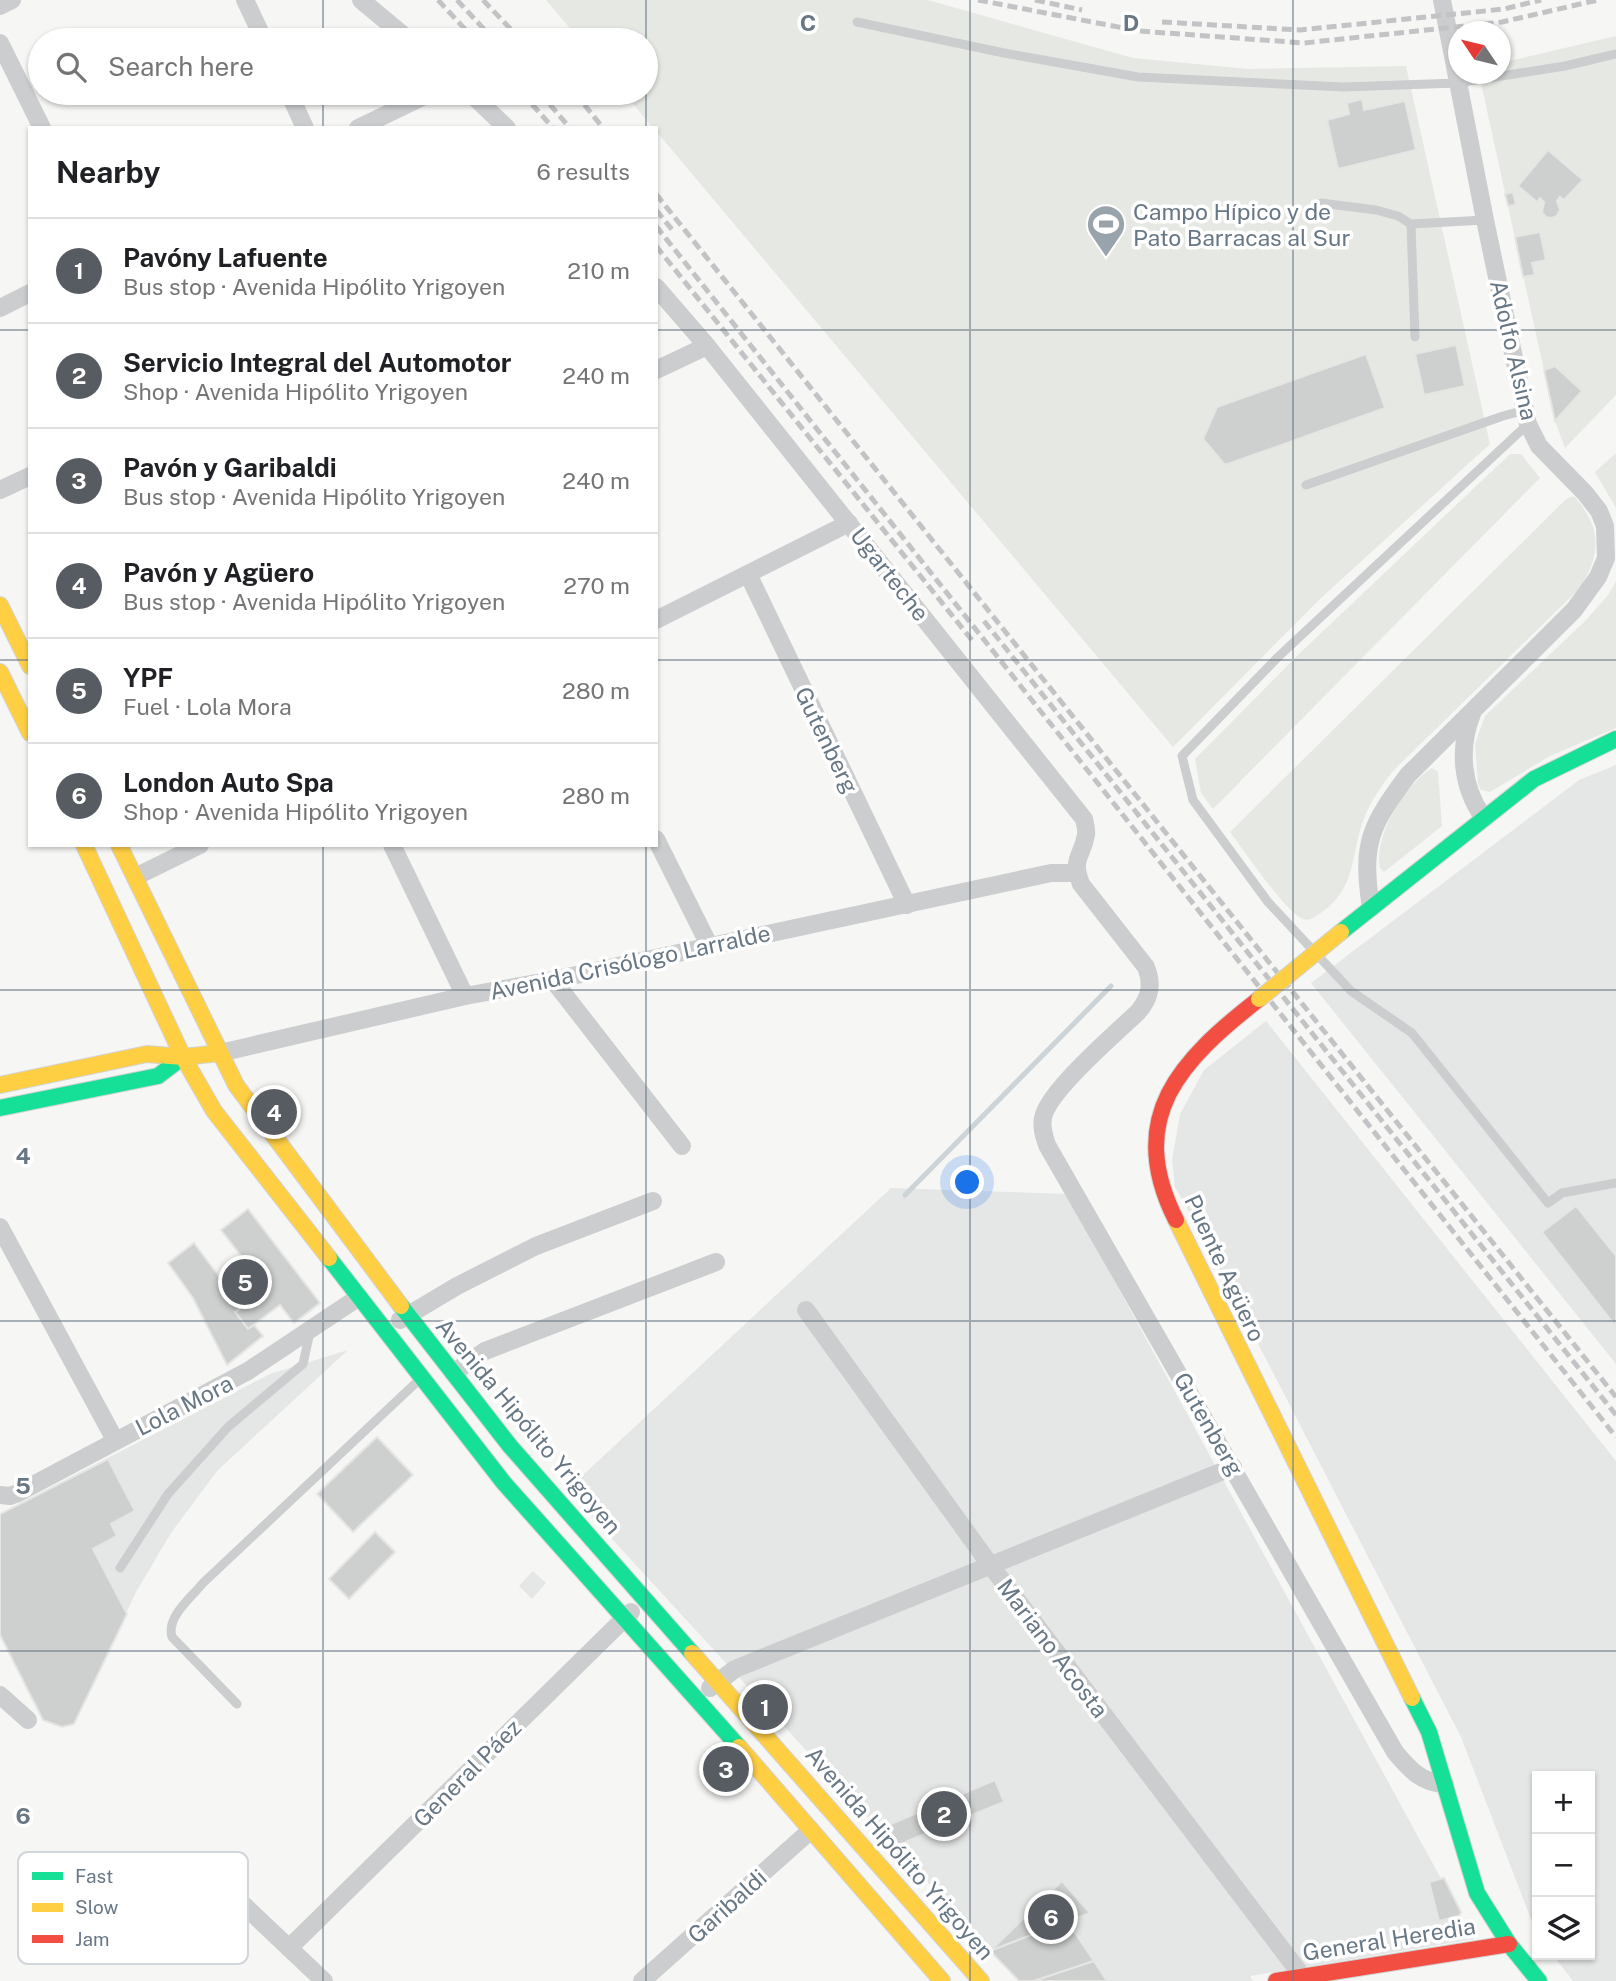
<!DOCTYPE html>
<meta charset="utf-8">
<style>
body{margin:0;font-family:"Public Sans",sans-serif;background:#f6f6f6;color:#202124}
.controls{position:absolute;right:21px;bottom:21px;display:grid;overflow:hidden;border-radius:0px;box-shadow:0 2px 5px #0004}
.controls button{width:63px;height:63px;display:grid;place-items:center;padding:0;border:0;border-bottom:2px solid #e0e0e0;background:#fff;color:#202124;font:35px sans-serif}
.compass{position:absolute;left:1448px;top:21px;width:63px;height:63px;border-radius:50%;background:#fff;box-shadow:0 2px 5px #0004;rotate:305deg}
.you{position:absolute;left:968px;top:1183px;width:24px;height:24px;margin:-18px;border:5px solid #fff;border-radius:50%;background:#1a73e8;box-shadow:0 0 0 10px #1a73e833}
.badge{display:grid;place-items:center;width:46px;height:46px;border-radius:50%;background:#565c61;color:#fff;font-size:23px;font-weight:700}
.pin{position:absolute;translate:-50% -50%;border:4px solid #fff;box-shadow:0 2px 7px #0006}
.list{margin:0;padding:0;list-style:none}
h2{display:flex;justify-content:space-between;align-items:center;height:91px;margin:0;padding:0 28px;font-size:30px}
h2 small{font-size:23px;font-weight:400;color:#757577}
.list li{display:grid;grid-template-columns:46px 1fr auto;gap:21px;align-items:center;box-sizing:border-box;height:105px;padding:0 28px;border-top:2px solid #e0e0e0}
.list b{display:block;font-size:26px;white-space:nowrap}
.list p{margin:0;font-size:23px;white-space:nowrap;color:#757577}
.list em{font-size:23px;font-style:normal;color:#757577}
.icon{flex:none;width:38px;height:38px;fill:none;stroke:currentColor;stroke-width:2;stroke-linecap:round;stroke-linejoin:round}
.map{position:relative;flex:none;width:1616px;height:1981px;overflow:hidden}
.search{position:absolute;background:#fff;box-shadow:0 2px 5px #0004;left:28px;top:28px;width:630px;height:77px;display:flex;align-items:center;gap:18px;box-sizing:border-box;padding:0 24px;border-radius:38px;color:#757577;font-size:26px}
.panel{position:absolute;background:#fff;box-shadow:0 2px 5px #0004;left:28px;top:126px;width:630px;height:721px;border-radius:0px}
.map>svg:first-child{display:block}
</style>
<div class="map">
<svg width="1616" height="1981" viewBox="0 0 1616 1981">
<rect width="100%" height="100%" fill="#f6f6f5"/>
<g fill="#e5e6e6">
<path d="M1616 765V1364L1311 983 1579 780Z"/>
<path d="M1266 1021 1616 1461V1981H1573L1553 1955H1590V1776H1537V1935L1461 1737 1202 1235 1175 1187 1172 1160 1180 1114 1204 1070Z"/>
<path d="M891 1188 1067 1194 1474 1939 1250 1976 1253 1981H1018L567 1490Z"/>
<path d="M348 1350 217 1471 171 1533 136 1592 74 1724 62 1727 43 1720 0 1514 270 1374Z"/>
<path d="M533 1571 546 1583 532 1599 519 1586Z"/>
</g>
<g fill="#e6e9e3">
<path d="M546 0H928L1133 58 1249 69 1406 66 1490 444 1321 598 1173 747 656 131V128H653L624 93H646V40H580Z"/>
<path d="M1616 36V395L1565 448 1555 421 1479 74H1500L1501 63Z"/>
<path d="M1616 453V508L1595 472Z"/>
<path d="M1510 454H1521L1540 478 1213 809 1201 793 1195 759 1301 652Z"/>
<path d="M1574 496C1602 528 1602 554 1579 589L1393 771C1382 785 1372 799 1365 816 1350 852 1358 887 1322 912 1316 916 1310 922 1303 919 1286 913 1243 849 1230 832L1566 499Z"/>
<path d="M1616 581V728L1550 756 1490 792 1481 790 1478 784 1475 744 1485 716 1586 620 1609 594Z"/>
<path d="M1432 768 1438 772 1442 826 1384 872 1380 868C1373 836 1405 785 1432 768Z"/>
</g>
<g fill="none" stroke-linecap="round" stroke-linejoin="round">
<path stroke="#ccd4d7" stroke-width="5" d="M905 1195 1111 986"/>
</g>
<g fill="#ced0d0" stroke="#e5e5e4" stroke-width="2">
<path d="M1362 99 1364 110 1405 101 1416 150 1338 169 1327 120 1349 114 1347 103Z"/>
<path d="M1548 150 1583 180 1564 200 1560 197 1557 201 1560 210 1557 216 1552 218 1546 217 1542 212 1544 202 1540 198 1537 202 1518 186Z"/>
<path d="M1513 192 1516 205 1508 206 1505 194Z"/>
<path d="M1540 232 1546 260 1532 263 1535 275 1523 277 1515 237Z"/>
<path d="M1456 345 1465 386 1424 395 1415 354Z"/>
<path d="M1366 354 1385 408 1225 465 1203 439 1217 407Z"/>
<path d="M1555 366 1582 391 1555 421 1544 370Z"/>
<path d="M1576 1206 1616 1256V1327L1542 1232Z"/>
<path d="M248 1209 320 1303 294 1323 280 1305 248 1329 235 1312 266 1288 221 1230Z"/>
<path d="M194 1243 242 1307 235 1312 248 1329 254 1325 263 1336 227 1365 193 1298 168 1263Z"/>
<path d="M377 1437 413 1475 353 1532 317 1494Z"/>
<path d="M108 1459 135 1511 111 1524 117 1536 93 1549 127 1614 74 1724 62 1727 43 1720 0 1635V1514Z"/>
<path d="M375 1532 395 1552 349 1599 329 1579Z"/>
<path d="M995 1780 1004 1802 898 1845 886 1826Z"/>
<path d="M1444 1878 1461 1912 1459 1916 1439 1921 1429 1882Z"/>
<path d="M1062 1881 1090 1913 990 1951Z"/>
<path d="M1067 1921 1094 1961 1034 1981H1019L990 1951Z"/>
<path d="M1094 1961 1107 1981H1034Z"/>
</g>
<g fill="none" stroke-linecap="round" stroke-linejoin="round">
<g stroke="#d2d3d3" stroke-width="18">
<g id="fast">
<path d="M1341 932 1534 779 1616 739"/>
<path d="M0 1108 158 1076 183 1057"/>
<path d="M329 1258 504 1483 739 1747"/>
<path d="M401 1306 510 1446 692 1653"/>
<path d="M1412 1698 1429 1732 1477 1893 1509 1944 1539 1981"/>
</g>
</g>
<g stroke="#d2d3d3" stroke-width="18">
<g id="slow">
<path d="M0 605 30 666"/>
<path d="M0 672 30 733"/>
<path d="M84 845 183 1057 214 1111 329 1258"/>
<path d="M119 845 236 1085 401 1306"/>
<path d="M0 1085 147 1054 183 1057 220 1053"/>
<path d="M1176 1220 1412 1698"/>
<path d="M692 1653 981 1981"/>
<path d="M739 1747 942 1981"/>
</g>
</g>
<g stroke="#d2d3d3" stroke-width="18">
<g id="jam">
<path d="M1176 1220C1124 1117 1181 1060 1259 999"/>
<path d="M1276 1981 1509 1944"/>
</g>
</g>
<g stroke="#cccdce" stroke-width="9">
<path d="M857 22 1004 53 1138 77 1344 87 1457 83 1565 66 1616 54"/>
<path d="M1321 203 1376 210 1398 216 1411 224 1485 220"/>
<path d="M1411 224 1415 337"/>
<path d="M1528 424 1278 657 1182 756 1193 800 1268 902 1351 991 1412 1033 1548 1203 1562 1193 1616 1183"/>
<path d="M1306 485 1503 416 1525 410"/>
<path d="M120 1568 168 1494 228 1427 303 1364 310 1332"/>
<path d="M237 1704 172 1637C166 1617 191 1598 203 1583L420 1379"/>
</g>
<g stroke="#cccdce" stroke-width="18">
<path d="M245 0 264 40"/>
<path d="M361 0 409 40"/>
<path d="M0 6 12 0"/>
<path d="M0 43 42 128"/>
<path d="M289 93 305 128"/>
<path d="M470 93 507 128"/>
<path d="M358 128 431 93"/>
<path d="M656 287 707 346 1084 819C1085 824 1087 830 1086 835 1082 858 1071 857 1081 884L1146 967C1153 985 1150 998 1138 1012 1116 1033 1047 1092 1043 1118 1041 1127 1044 1136 1047 1145L1395 1752C1410 1770 1422 1783 1445 1784"/>
<path d="M0 308 30 293"/>
<path d="M656 370 707 346"/>
<path d="M0 490 30 476"/>
<path d="M748 574 907 905"/>
<path d="M656 620 849 523"/>
<path d="M1472 714C1458 749 1462 787 1483 817"/>
<path d="M656 839 710 947"/>
<path d="M392 845 465 996"/>
<path d="M135 877 200 845"/>
<path d="M1371 908C1361 843 1370 826 1408 775L1574 610 1598 577 1606 558 1605 526 1599 511 1585 493 1539 446 1528 424 1485 220 1442 0"/>
<path d="M553 980 682 1146"/>
<path d="M220 1053 465 996 553 980 1051 873H1077"/>
<path d="M0 1227 115 1440"/>
<path d="M806 1310 991 1566 1306 1981"/>
<path d="M400 1320 457 1286 536 1246 653 1201"/>
<path d="M453 1373 485 1351 716 1262"/>
<path d="M0 1495 10 1496 18 1493 248 1371 359 1297"/>
<path d="M710 1688 735 1669 1233 1467"/>
<path d="M0 1695 28 1720"/>
<path d="M213 1876 324 1981"/>
<path d="M289 1948 631 1612"/>
<path d="M642 1981 811 1830"/>
</g>
<use href="#fast" stroke="#16e098" stroke-width="16"/>
<use href="#slow" stroke="#ffcf43" stroke-width="16"/>
<use href="#jam" stroke="#f24e42" stroke-width="16"/>
<g stroke="#c2c3c4" stroke-width="5" stroke-dasharray="10 5" stroke-linecap="butt">
<path d="M438 0 475 40"/>
<path d="M457 0 494 40"/>
<path d="M483 0 521 40"/>
<path d="M978 0 1139 31 1304 43 1502 22 1598 0"/>
<path d="M1035 0 1082 10"/>
<path d="M1162 22 1300 30 1504 9 1541 0"/>
<path d="M522 93 553 128"/>
<path d="M540 93 570 128"/>
<path d="M575 93 603 128"/>
<path d="M656 194 1616 1397"/>
<path d="M656 210 674 232"/>
<path d="M656 226 1616 1437"/>
<path d="M656 246 975 644"/>
<path d="M984 621 1616 1415"/>
</g>
<g stroke="#d2d3d3" stroke-width="18" stroke-linecap="butt">
<path id="slow-bridge" d="M1259 999 1341 932"/>
</g>
<use href="#slow-bridge" stroke="#ffcf43" stroke-width="16"/>
</g>
<path fill="none" stroke="#677784" stroke-width="2" stroke-opacity="0.55" d="M323 0V40M646 0V128M970 0V1981M1293 0V1981M323 93V128M0 330H30M656 330H1616M0 660H30M656 660H1616M323 845V1981M646 845V1981M0 990H1616M0 1321H1616M0 1651H1616"/>
<defs>
<g id="stadium-pin" transform="scale(2.0125)"><path d="M0 17L-7.5 6A9.5 9.5 0 1 1 7.5 6Z" fill="#99a3ac" stroke="#fff"/><path d="M0-5a6.5 5 0 1 0 0 10a6.5 5 0 1 0 0-10ZM-3.5-1.8h7v3.6h-7Z" fill="#fff"/></g>
</defs>
<g fill-rule="evenodd">
<use href="#stadium-pin" x="1106" y="224"/>
</g>
<g text-anchor="middle" dominant-baseline="central" stroke-width="7" stroke-linejoin="round" paint-order="stroke">
<g font-size="23" fill="#677784" stroke="#fff" text-anchor="start">
<text x="1133" y="211">Campo Hípico y de<tspan x="1133" dy="26">Pato Barracas al Sur</tspan></text>
</g>
<g font-size="23" fill="#677784" stroke="#fff">
<text transform="translate(1514 350) rotate(77)">Adolfo Alsina</text>
<text transform="translate(890 574) rotate(52)">Ugarteche</text>
<text transform="translate(827 740) rotate(64)">Gutenberg</text>
<text transform="translate(630 962) rotate(-12)">Avenida Crisólogo Larralde</text>
<text transform="translate(1225 1268) rotate(65)">Puente Agüero</text>
<text transform="translate(184 1405) rotate(-27)">Lola Mora</text>
<text transform="translate(1209 1424) rotate(60)">Gutenberg</text>
<text transform="translate(529 1426) rotate(50)">Avenida Hipólito Yrigoyen</text>
<text transform="translate(1053 1648) rotate(53)">Mariano Acosta</text>
<text transform="translate(467 1773) rotate(-45)">General Páez</text>
<text transform="translate(900 1853) rotate(49)">Avenida Hipólito Yrigoyen</text>
<text transform="translate(727 1906) rotate(-42)">Garibaldi</text>
<text transform="translate(1389 1939) rotate(-9)">General Heredia</text>
</g>
</g>
<rect x="18" y="1852" width="230" height="112" rx="10" fill="#fff" stroke="#d1d6da" stroke-width="2"/>
<rect x="32" y="1872" width="31" height="8" fill="#16e098"/>
<rect x="32" y="1903" width="31" height="9" fill="#ffcf43"/>
<rect x="32" y="1935" width="31" height="8" fill="#f24e42"/>
<g font-size="19" fill="#677784">
<text x="75" y="1883">Fast</text>
<text x="75" y="1914">Slow</text>
<text x="75" y="1946">Jam</text>
</g>
<g font-size="23" text-anchor="middle" font-weight="bold" fill="#677784" stroke="#fff" stroke-width="7" stroke-linejoin="round" paint-order="stroke">
<text x="808" y="31">C</text>
<text x="1131" y="31">D</text>
<text x="23" y="1164">4</text>
<text x="23" y="1494">5</text>
<text x="23" y="1824">6</text>
</g>
</svg>
<div class="controls">
<button>+</button>
<button>−</button>
<button><svg class="icon" aria-label="layers" viewBox="0 0 24 24"><path d="M12 4l9 5-9 5-9-5zM3 14l9 5 9-5"/></svg></button>
</div>
<svg class="compass" viewBox="-18 -18 36 36"><path d="M0-13l5 13h-10z" fill="#e53935"/><path d="M0 13l5-13h-10z" fill="#757577"/></svg>
<div class="you"></div>
<div class="pin badge" style="left:765px;top:1707px">1</div>
<div class="pin badge" style="left:944px;top:1814px">2</div>
<div class="pin badge" style="left:726px;top:1769px">3</div>
<div class="pin badge" style="left:274px;top:1112px">4</div>
<div class="pin badge" style="left:245px;top:1282px">5</div>
<div class="pin badge" style="left:1051px;top:1917px">6</div>
<div class="search"><svg class="icon" aria-label="search" viewBox="0 0 24 24"><circle cx="10" cy="10" r="6"/><path d="M15 15l6 6"/></svg>Search here</div>
<section class="panel">
<h2>Nearby<small>6 results</small></h2>
<ul class="list">
<li><span class="badge">1</span><div><b>Pavóny Lafuente</b><p>Bus stop · Avenida Hipólito Yrigoyen</p></div><em>210 m</em></li>
<li><span class="badge">2</span><div><b>Servicio Integral del Automotor</b><p>Shop · Avenida Hipólito Yrigoyen</p></div><em>240 m</em></li>
<li><span class="badge">3</span><div><b>Pavón y Garibaldi</b><p>Bus stop · Avenida Hipólito Yrigoyen</p></div><em>240 m</em></li>
<li><span class="badge">4</span><div><b>Pavón y Agüero</b><p>Bus stop · Avenida Hipólito Yrigoyen</p></div><em>270 m</em></li>
<li><span class="badge">5</span><div><b>YPF</b><p>Fuel · Lola Mora</p></div><em>280 m</em></li>
<li><span class="badge">6</span><div><b>London Auto Spa</b><p>Shop · Avenida Hipólito Yrigoyen</p></div><em>280 m</em></li>
</ul>
</section>
</div>
